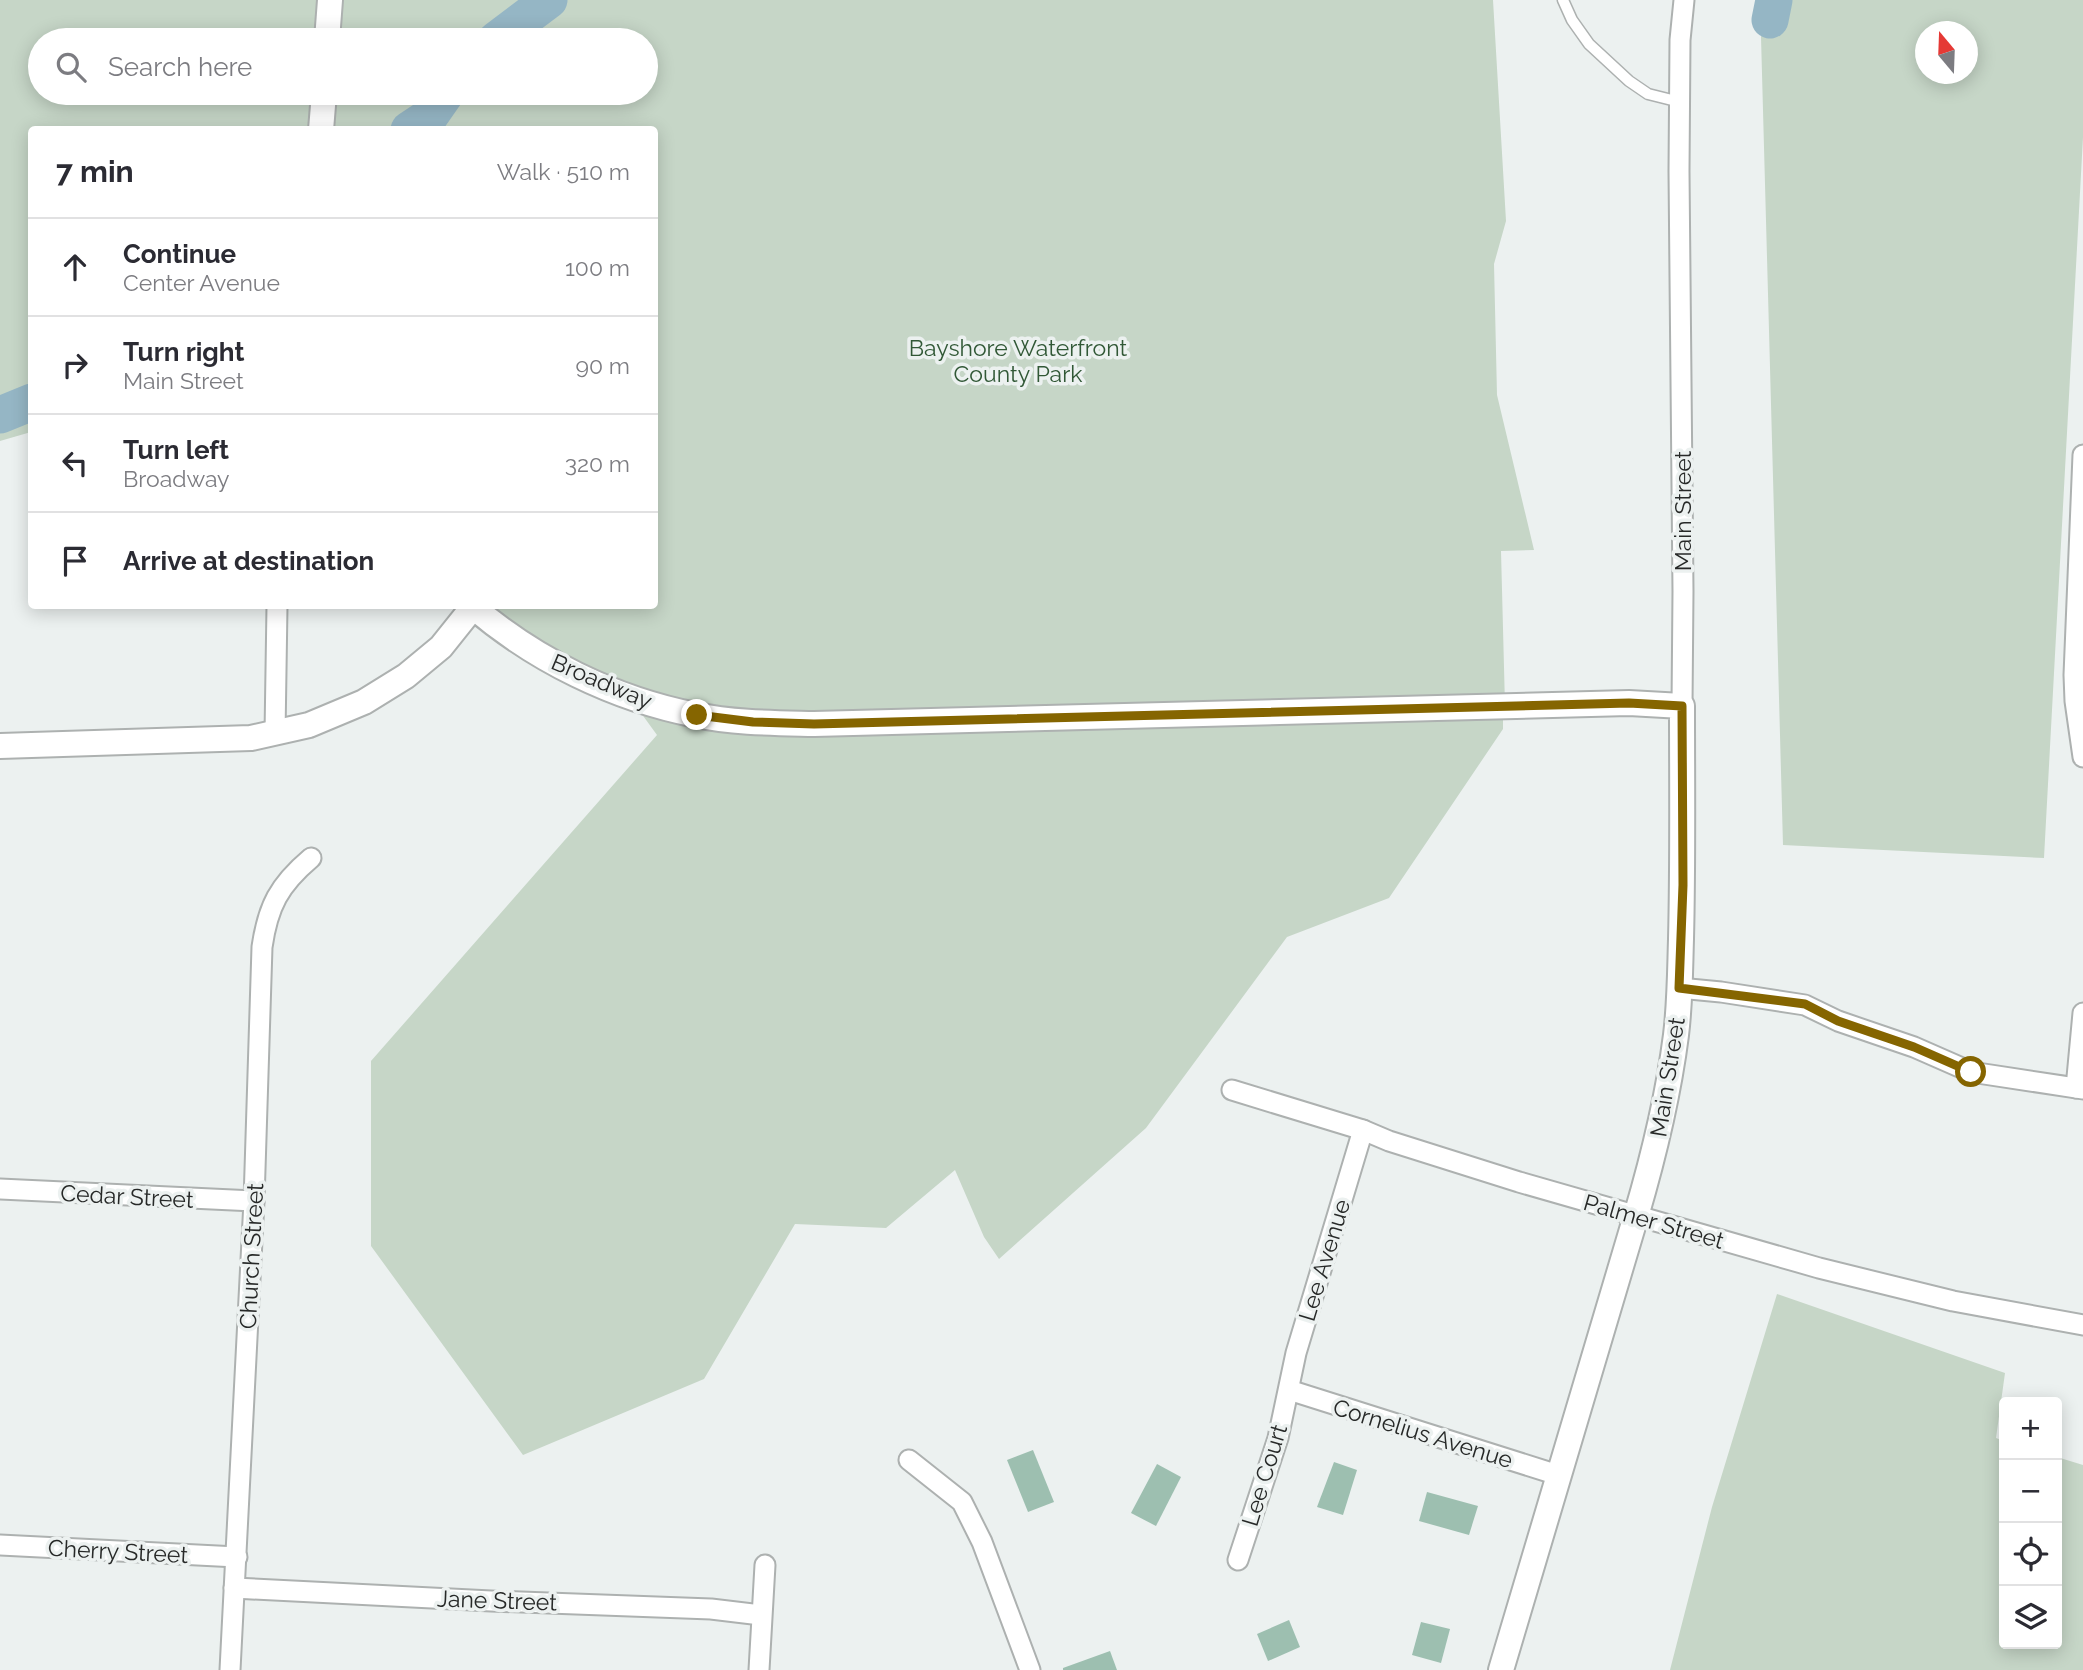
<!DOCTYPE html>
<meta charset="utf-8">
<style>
body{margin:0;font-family:Raleway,sans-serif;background:#f2f2f3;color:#2b2b33}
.controls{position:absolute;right:21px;bottom:21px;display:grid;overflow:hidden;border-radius:7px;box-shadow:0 4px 18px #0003}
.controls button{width:63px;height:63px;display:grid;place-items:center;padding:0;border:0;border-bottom:2px solid #e1e1e2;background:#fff;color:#2b2b33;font:35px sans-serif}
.compass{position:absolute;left:1915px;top:21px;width:63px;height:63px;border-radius:50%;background:#fff;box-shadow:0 4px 18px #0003;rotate:341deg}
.stop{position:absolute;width:21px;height:21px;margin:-16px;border:5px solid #856500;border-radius:50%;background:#fff}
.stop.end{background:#856500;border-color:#fff;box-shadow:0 2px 7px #0008}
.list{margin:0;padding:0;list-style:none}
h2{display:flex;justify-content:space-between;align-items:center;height:91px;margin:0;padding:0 28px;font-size:30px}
h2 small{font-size:23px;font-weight:400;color:#7c7c81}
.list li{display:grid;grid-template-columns:46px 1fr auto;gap:21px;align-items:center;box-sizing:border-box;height:98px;padding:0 28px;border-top:2px solid #e1e1e2}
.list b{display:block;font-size:26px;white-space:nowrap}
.list p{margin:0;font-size:23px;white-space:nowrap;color:#7c7c81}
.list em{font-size:23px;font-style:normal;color:#7c7c81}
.icon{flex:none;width:38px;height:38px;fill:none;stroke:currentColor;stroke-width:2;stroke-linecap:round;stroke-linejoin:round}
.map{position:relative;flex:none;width:2083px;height:1670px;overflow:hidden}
.search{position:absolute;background:#fff;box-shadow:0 4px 18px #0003;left:28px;top:28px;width:630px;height:77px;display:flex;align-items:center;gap:18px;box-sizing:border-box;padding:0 24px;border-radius:38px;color:#7c7c81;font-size:26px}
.panel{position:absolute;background:#fff;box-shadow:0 4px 18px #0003;left:28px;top:126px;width:630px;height:483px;border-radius:7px}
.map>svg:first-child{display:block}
</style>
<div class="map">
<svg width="2083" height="1670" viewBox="0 0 2083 1670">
<rect width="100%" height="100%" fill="#ecf1f0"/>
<g fill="#c6d6c7" fill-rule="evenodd">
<path d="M0 0H1493L1506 221 1494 264 1497 395 1534 550 1501 551 1505 706 1503 707V729L1389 898 1287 937 1146 1128 999 1259 984 1237 955 1170 886 1228 795 1224 704 1379 523 1455 371 1246V1061L657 735 625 691 472 606H654V130H32L31 432 0 441ZM40 40H646V93H40Z"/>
<path d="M1760 0H2083V137L2044 858 1783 845ZM1926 32H1968V74H1926Z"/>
<path d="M1777 1294 2005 1373 1996 1438 2004 1441V1644H2057V1457L2083 1465V1670H1670L1712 1507Z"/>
</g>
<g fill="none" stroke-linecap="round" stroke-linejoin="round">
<g stroke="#95b6c5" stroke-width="37">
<path d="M1770 20 1774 0"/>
<path d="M496 40 549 0"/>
<path d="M409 130 430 116 446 93"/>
<path d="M0 415 32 402"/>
</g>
</g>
<g fill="#9dbfb0">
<path d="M1033 1450 1054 1502 1028 1512 1007 1460Z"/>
<path d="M1334 1462 1357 1470 1343 1515 1317 1507Z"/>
<path d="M1157 1464 1181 1477 1156 1526 1131 1513Z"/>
<path d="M1427 1492 1478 1506 1469 1535 1419 1521Z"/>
<path d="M1289 1620 1300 1647 1268 1661 1257 1634Z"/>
<path d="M1421 1622 1450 1629 1441 1663 1412 1655Z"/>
<path d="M1110 1651 1117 1670H1063V1668Z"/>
</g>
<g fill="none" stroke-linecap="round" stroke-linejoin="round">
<g stroke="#adb1b0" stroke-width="13">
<path id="service" d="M1563 0 1572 20 1589 44 1629 81 1648 94 1680 102"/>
</g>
<g stroke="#adb1b0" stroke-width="23">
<g id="minor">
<path d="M2083 455 2074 675 2075 701 2083 757"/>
<path d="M1682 706 1683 591 1679 171 1680 40 1684 0"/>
<path d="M275 734 277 606"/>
<path d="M1679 988 1721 992 1805 1005 1838 1021 1914 1047 1971 1072 2083 1089"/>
<path d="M2076 1088 2083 1013"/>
<path d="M1232 1090 1363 1130 1389 1141 1519 1182 1819 1268 1953 1301 2083 1325"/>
<path d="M0 1189 254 1201"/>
<path d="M1289 1390 1558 1475"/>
<path d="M909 1460 962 1502 982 1542 1030 1670"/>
<path d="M0 1545 237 1557"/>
<path d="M1238 1560 1278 1438 1296 1353 1363 1130"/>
<path d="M234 1588 491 1601 711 1609 761 1615"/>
<path d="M230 1670 254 1201 262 947C268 906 279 885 311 858"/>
<path d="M759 1670 765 1565"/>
</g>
</g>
<g stroke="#adb1b0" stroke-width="28">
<g id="tertiary">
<path d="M327 40 330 0"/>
<path d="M321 130 324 93"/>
<path d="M472 606C535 660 614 699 696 715 734 723 775 723 814 724L1629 703 1682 706C1682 784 1683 862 1681 939 1680 971 1680 1003 1676 1035 1668 1098 1654 1155 1636 1216L1501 1670"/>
<path d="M0 746 251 738 309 725 364 702 406 676 441 647 473 607"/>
</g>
</g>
<use href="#service" stroke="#fff" stroke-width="10"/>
<use href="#minor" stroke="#fff" stroke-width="19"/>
<use href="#tertiary" stroke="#fff" stroke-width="24"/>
</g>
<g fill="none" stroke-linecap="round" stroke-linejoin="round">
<path stroke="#856500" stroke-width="9" d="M697 715 753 722 814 724 1629 703 1682 706 1683 885 1679 988 1805 1004 1838 1021 1914 1047 1971 1072"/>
</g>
<g text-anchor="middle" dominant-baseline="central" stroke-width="7" stroke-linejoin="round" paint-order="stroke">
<g font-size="23" fill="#315836" stroke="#ecf1f0">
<text x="1018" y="347">Bayshore Waterfront<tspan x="1018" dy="26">County Park</tspan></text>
</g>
<g font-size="23" fill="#272928" stroke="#ecf1f0">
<text transform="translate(1682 511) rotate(-90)">Main Street</text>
<text transform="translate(602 681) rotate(23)">Broadway</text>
<text transform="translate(1667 1077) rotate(-81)">Main Street</text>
<text transform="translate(127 1196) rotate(3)">Cedar Street</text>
<text transform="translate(1654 1221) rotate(16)">Palmer Street</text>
<text transform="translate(251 1256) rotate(-87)">Church Street</text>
<text transform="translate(1324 1260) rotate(-73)">Lee Avenue</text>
<text transform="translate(1423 1433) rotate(17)">Cornelius Avenue</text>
<text transform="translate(1264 1475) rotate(-73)">Lee Court</text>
<text transform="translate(118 1551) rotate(3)">Cherry Street</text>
<text transform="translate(497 1600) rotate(2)">Jane Street</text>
</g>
</g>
</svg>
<div class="controls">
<button>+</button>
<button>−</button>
<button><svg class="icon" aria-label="locate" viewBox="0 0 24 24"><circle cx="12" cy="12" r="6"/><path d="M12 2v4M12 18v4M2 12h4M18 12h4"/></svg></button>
<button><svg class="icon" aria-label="layers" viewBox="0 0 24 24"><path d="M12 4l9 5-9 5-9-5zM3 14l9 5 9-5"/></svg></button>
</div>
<svg class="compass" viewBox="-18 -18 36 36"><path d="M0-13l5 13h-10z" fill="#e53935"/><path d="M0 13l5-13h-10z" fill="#7c7c81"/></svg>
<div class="stop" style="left:1971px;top:1072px"></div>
<div class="stop end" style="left:697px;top:715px"></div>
<div class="search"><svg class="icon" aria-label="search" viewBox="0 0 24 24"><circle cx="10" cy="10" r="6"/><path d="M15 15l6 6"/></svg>Search here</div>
<section class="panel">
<h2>7 min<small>Walk · 510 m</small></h2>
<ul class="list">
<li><svg class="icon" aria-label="ahead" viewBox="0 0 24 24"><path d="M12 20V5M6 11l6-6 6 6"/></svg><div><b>Continue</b><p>Center Avenue</p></div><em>100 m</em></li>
<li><svg class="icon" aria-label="right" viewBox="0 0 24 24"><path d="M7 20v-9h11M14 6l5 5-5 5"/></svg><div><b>Turn right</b><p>Main Street</p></div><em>90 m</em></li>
<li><svg class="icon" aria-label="left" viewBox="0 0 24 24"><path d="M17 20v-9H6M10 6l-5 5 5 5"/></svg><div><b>Turn left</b><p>Broadway</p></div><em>320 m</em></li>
<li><svg class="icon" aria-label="arrive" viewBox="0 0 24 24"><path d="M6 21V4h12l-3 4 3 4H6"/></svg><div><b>Arrive at destination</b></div></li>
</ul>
</section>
</div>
